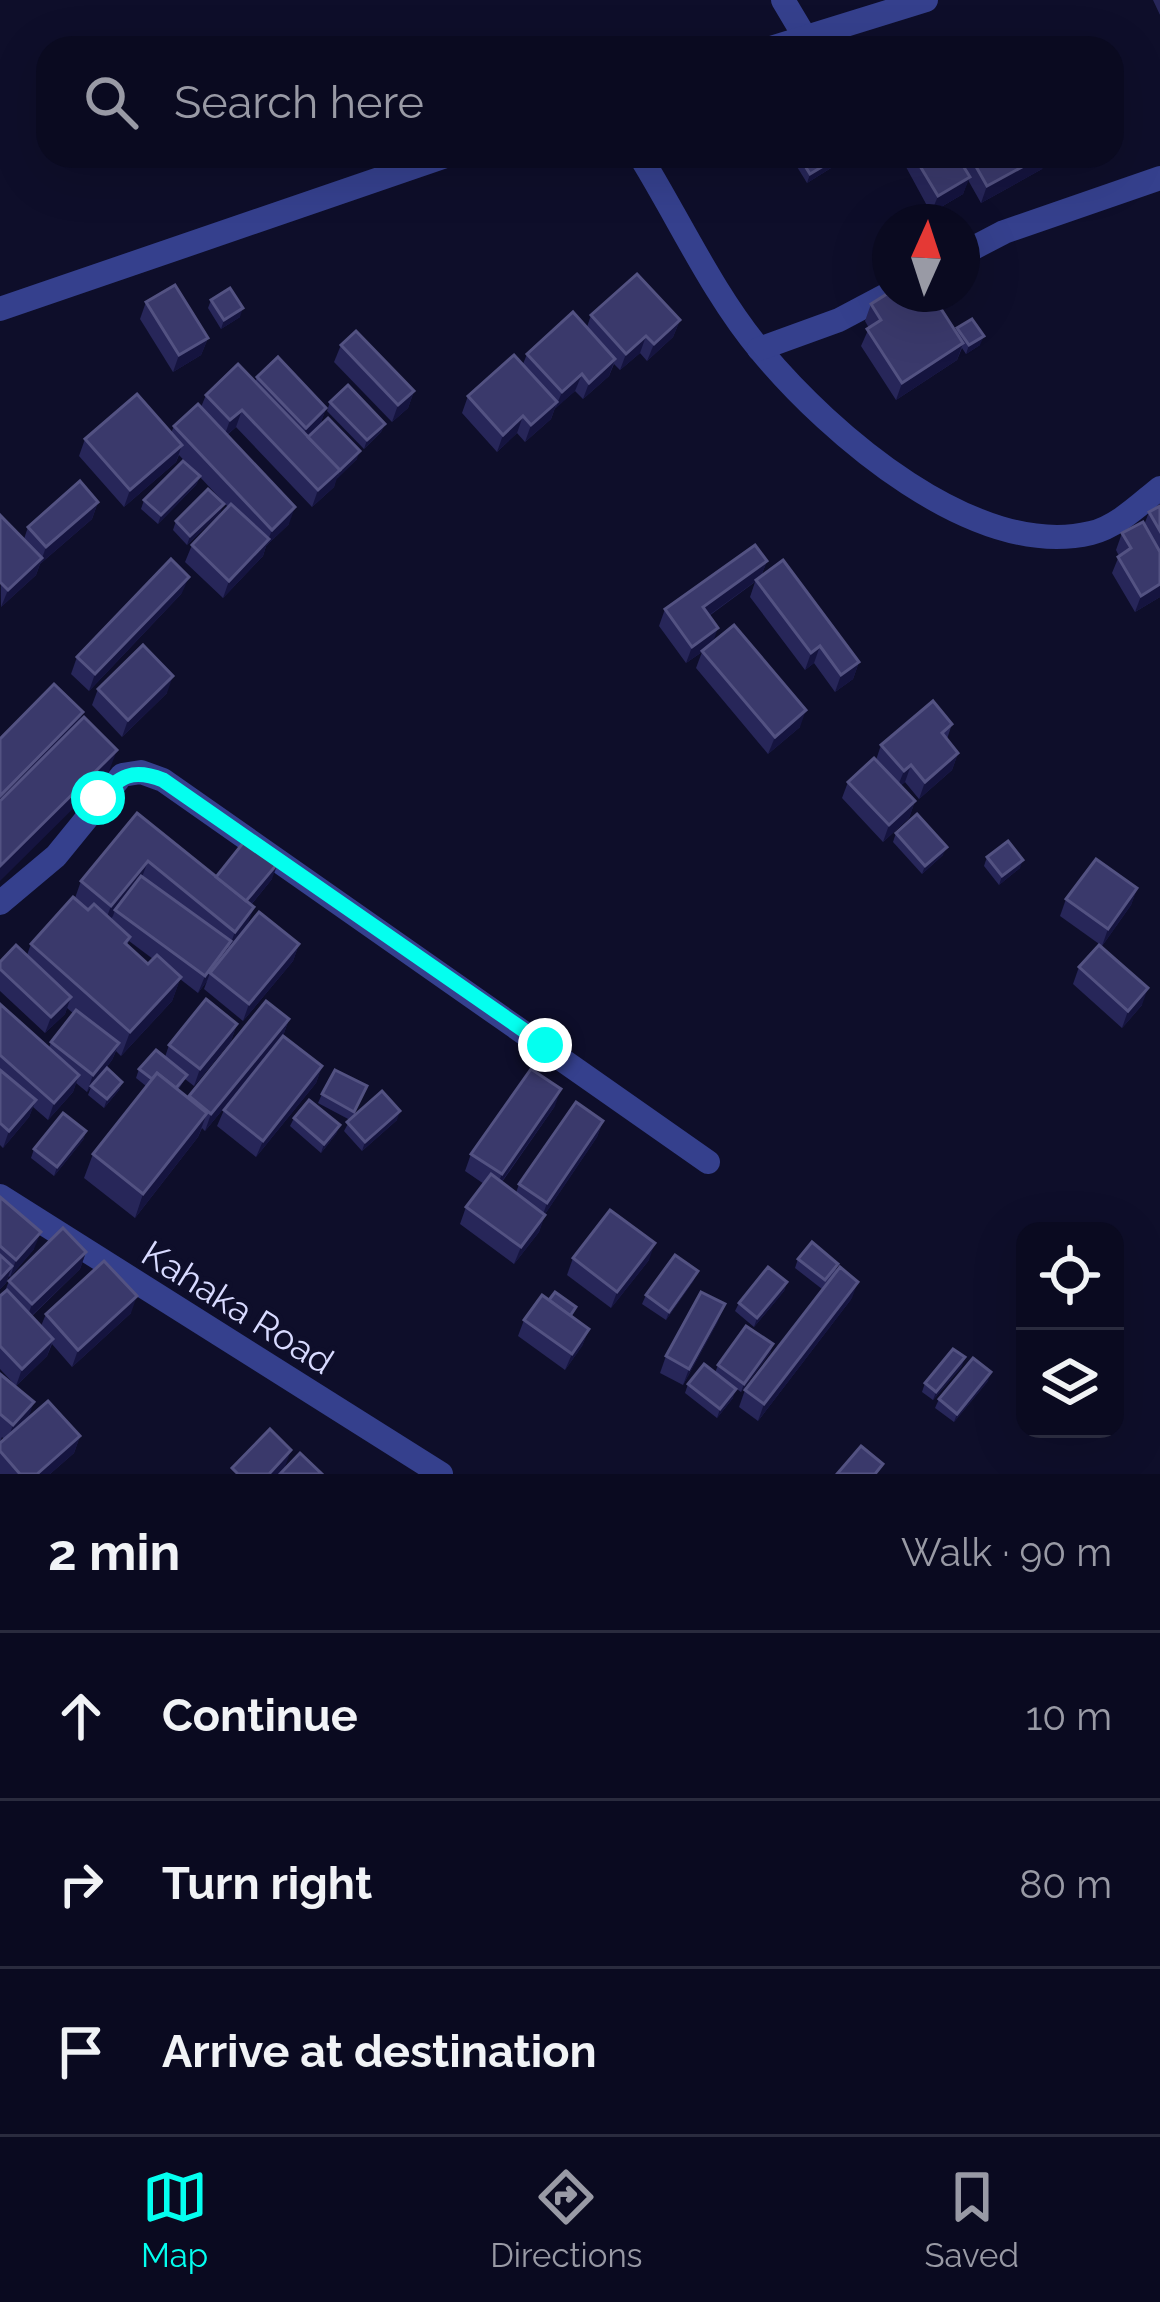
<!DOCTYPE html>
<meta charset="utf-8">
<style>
body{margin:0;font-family:Raleway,sans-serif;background:#131329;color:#f1f3f6}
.controls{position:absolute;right:36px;bottom:36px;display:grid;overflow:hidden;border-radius:24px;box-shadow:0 12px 48px #0002}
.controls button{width:108px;height:108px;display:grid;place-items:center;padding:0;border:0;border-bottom:3px solid #2a2b3e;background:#0a0a20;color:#f1f3f6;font:60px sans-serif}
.compass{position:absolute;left:872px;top:204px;width:108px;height:108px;border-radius:50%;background:#0a0a20;box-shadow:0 12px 48px #0002;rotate:3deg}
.stop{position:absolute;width:36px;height:36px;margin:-27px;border:9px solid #04ffef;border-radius:50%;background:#fff}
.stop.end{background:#04ffef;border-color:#fff;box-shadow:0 3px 12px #0008}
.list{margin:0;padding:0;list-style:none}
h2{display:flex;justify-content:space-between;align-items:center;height:156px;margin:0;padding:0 48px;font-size:51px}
h2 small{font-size:39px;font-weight:400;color:#999aa5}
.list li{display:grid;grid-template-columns:78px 1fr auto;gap:36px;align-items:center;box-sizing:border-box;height:168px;padding:0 48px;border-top:3px solid #2a2b3e}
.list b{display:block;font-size:45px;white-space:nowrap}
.list em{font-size:39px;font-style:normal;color:#999aa5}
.icon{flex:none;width:66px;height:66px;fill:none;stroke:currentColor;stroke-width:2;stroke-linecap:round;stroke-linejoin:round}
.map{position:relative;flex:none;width:1160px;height:1474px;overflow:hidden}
.search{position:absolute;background:#0a0a20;box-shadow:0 12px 48px #0002;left:36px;right:36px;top:36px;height:132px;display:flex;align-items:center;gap:30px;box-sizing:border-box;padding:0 42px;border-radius:36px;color:#999aa5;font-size:45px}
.sheet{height:660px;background:#0a0a20}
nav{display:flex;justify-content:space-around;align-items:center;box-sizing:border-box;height:168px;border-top:3px solid #2a2b3e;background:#0a0a20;font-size:33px;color:#999aa5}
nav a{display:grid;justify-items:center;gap:6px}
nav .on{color:#04ffef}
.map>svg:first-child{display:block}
</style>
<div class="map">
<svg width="1160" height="1474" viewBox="0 0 1160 1474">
<rect width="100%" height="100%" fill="#0e0e2a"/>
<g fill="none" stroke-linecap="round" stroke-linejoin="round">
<g stroke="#35408d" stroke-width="24">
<path d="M783 0 805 37"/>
<path d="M771 48 926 0"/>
<path d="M640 156C679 219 713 294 761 351 829 433 975 561 1091 533 1117 527 1140 504 1160 488"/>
<path d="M962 254 1004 232 1160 178"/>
<path d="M0 309 446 156"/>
<path d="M759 349 839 320 890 293"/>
<path d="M0 903 56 856 122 775 141 772 163 780 708 1162"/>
<path d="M0 1196 441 1474"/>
</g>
</g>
<g fill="#272659" fill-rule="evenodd">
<path d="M1153 0H1160V15Z"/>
<path d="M842 156 839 163 807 183 791 157Z"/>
<path d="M900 156H1047L1042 169 981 203 968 180 963 194 931 213Z"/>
<path d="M211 300 240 317 221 329 208 308Z"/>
<path d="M146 302 208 338 201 355 173 372 140 319Z"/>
<path d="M871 304 940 307 956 332 957 328 980 345 966 354 962 348 957 360 896 400 861 346 869 328 865 321Z"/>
<path d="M591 315 680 320 673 337 647 361 640 353 620 370 614 364 609 376 583 399 575 391 555 408 551 419 525 442 517 433 497 452 462 413 468 396 523 364 527 354 587 327Z"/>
<path d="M341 345 414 391 408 408 392 422 334 362Z"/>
<path d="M257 377 326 408 320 425 357 459 336 479 334 487 312 507 236 427 227 435 289 524 266 546 263 556 223 598 185 562 192 545 228 507 200 477 196 485 158 524 141 509 144 500 198 475 179 455 176 462 124 507 79 456 85 439 171 433 174 426 201 407 206 395 255 382Z"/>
<path d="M330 402 385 424 381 432 364 449 327 411Z"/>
<path d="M98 502 92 519 40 564 36 575 1 607 0 515 24 539 28 527Z"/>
<path d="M1160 506V597L1135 612 1112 573 1119 556 1116 550 1122 533 1144 525 1149 512Z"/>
<path d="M220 513 187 545 173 530 176 521Z"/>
<path d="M767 561 761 576 859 662 853 679 835 692 814 663 805 670 750 597 755 582 709 616 713 643 800 727 768 754 696 668 702 652 686 663 659 626 665 609Z"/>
<path d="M182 593 89 691 71 674 77 657Z"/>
<path d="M98 689 167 693 122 737 92 705Z"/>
<path d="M952 724 947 739 958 753 952 770 919 799 905 782 900 786 915 801 909 818 883 842 842 798 848 782 876 760 881 745Z"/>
<path d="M137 813 216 877 272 879 251 905 246 929 299 944 293 961 243 1021 204 989 207 981 198 993 180 979 172 1001 121 1056 116 1051 112 1060 93 1085 122 1082 119 1090 104 1108 88 1095 91 1087 87 1092 76 1083 73 1092 48 1120 33 1107 29 1117 3 1148 0 1145V1004L49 1048 51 1042 74 1014 67 1008 65 1014 45 1033 0 991V962L27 955 31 944 75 898 81 881ZM129 941 153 959 148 964 127 945Z"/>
<path d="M896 833 943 855 922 874 893 842Z"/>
<path d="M987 857 1020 868 999 885 984 866Z"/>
<path d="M1137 888 1131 905 1102 946 1060 916 1066 899Z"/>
<path d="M1079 967 1142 1005 1122 1028 1073 984Z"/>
<path d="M289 1019 283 1036 205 1131 202 1128 198 1137 135 1218 84 1178 93 1154 146 1086 136 1078 139 1069 165 1057 169 1045 237 1024 231 1041 194 1086 185 1079 178 1090 188 1098Z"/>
<path d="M322 1066 316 1083 256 1157 217 1126 224 1110Z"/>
<path d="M367 1086 352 1118 397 1120 362 1151 344 1131 350 1120 318 1103 322 1094Z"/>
<path d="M555 1106 502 1182 516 1193 519 1184 603 1121 597 1137 545 1214 539 1232 514 1264 460 1224 466 1207 484 1184 465 1171 471 1154Z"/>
<path d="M294 1118 340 1125 336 1134 321 1153 290 1126Z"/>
<path d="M86 1131 83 1140 54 1176 31 1158 34 1149Z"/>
<path d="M0 1197 34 1249 10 1277 9 1276 6 1283 0 1289Z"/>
<path d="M86 1252 80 1269 32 1316 41 1326 46 1314 131 1313 72 1367 52 1344 47 1356 16 1386 0 1369V1296L5 1291 9 1281Z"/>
<path d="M573 1258 649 1260 611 1308 567 1275Z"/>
<path d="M798 1259 838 1264 835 1272 822 1289 795 1268Z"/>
<path d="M694 1280 666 1320 642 1304 646 1295Z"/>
<path d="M787 1282 784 1291 754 1327 735 1311 739 1303Z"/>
<path d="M852 1298 758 1421 739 1407 745 1390Z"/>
<path d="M572 1317 589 1329 582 1346 565 1370 518 1336 524 1320Z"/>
<path d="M718 1321 683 1385 660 1373 666 1356Z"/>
<path d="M773 1344 770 1353 741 1392 720 1377 733 1398 717 1418 685 1393 688 1384 715 1373 718 1365Z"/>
<path d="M962 1366 933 1400 922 1392 925 1383Z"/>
<path d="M0 1374 28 1419 80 1436 74 1453 50 1474H0V1443L4 1439 2 1437 0 1442Z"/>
<path d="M988 1381 954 1422 935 1408 939 1399Z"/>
</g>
<g fill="#15143f">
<path d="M840 156H842L839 163 807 183 810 174Z"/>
<path d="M1042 156H1047L1042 169 981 203 987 186Z"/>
<path d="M970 177 963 194 931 213 938 196Z"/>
<path d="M243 308 240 317 221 329 224 320Z"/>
<path d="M680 320 673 337 647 361 654 344Z"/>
<path d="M646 336 640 353 620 370 626 354Z"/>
<path d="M984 336 980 345 966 354 969 345Z"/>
<path d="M208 338 201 355 173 372 179 355Z"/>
<path d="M963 343 957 360 896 400 902 383Z"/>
<path d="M615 359 609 376 583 399 589 383Z"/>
<path d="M582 374 575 391 555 409 562 392Z"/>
<path d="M414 391 408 408 392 422 398 405Z"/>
<path d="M557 402 551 419 525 442 531 425Z"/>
<path d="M326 408 320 425 300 444 306 428Z"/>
<path d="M242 410 236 427 224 437 230 420Z"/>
<path d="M523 416 517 433 497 452 503 435Z"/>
<path d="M385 424 381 432 364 449 367 440Z"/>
<path d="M182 445 176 462 124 507 130 490Z"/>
<path d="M360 451 357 459 337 479 340 470Z"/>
<path d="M340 470 334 487 312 507 318 490Z"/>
<path d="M200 476 196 485 158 524 161 515Z"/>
<path d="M98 502 92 519 40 564 46 547Z"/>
<path d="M224 504 220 513 187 545 190 536Z"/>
<path d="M295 507 289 524 266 546 263 556 223 598 229 581 268 540 272 530Z"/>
<path d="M42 558 36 575 1 607 8 590Z"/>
<path d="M767 561 760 578 697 624 703 607Z"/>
<path d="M189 577 182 593 89 691 95 674Z"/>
<path d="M1160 584V597L1135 612 1141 596Z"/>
<path d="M718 628 712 645 686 663 692 647Z"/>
<path d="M820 646 814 663 805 670 811 653Z"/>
<path d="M859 662 853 679 835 692 841 675Z"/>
<path d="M173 676 167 693 122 737 128 720Z"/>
<path d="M806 710 800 727 768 754 775 737Z"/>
<path d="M83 712 77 729 0 806V796Z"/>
<path d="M117 750 108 774 0 881V866Z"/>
<path d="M958 753 952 770 919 799 925 782Z"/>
<path d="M911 765 905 782 897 788 904 771Z"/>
<path d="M915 801 909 818 883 842 889 825Z"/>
<path d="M947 847 943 855 922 874 925 866Z"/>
<path d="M1023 860 1020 868 999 885 1002 876Z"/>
<path d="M148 861 139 885 115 910 113 916 102 930 111 906Z"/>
<path d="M278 863 272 879 240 918 246 901Z"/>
<path d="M1137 888 1131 905 1102 946 1108 929Z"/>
<path d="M254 907 245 932 226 956 235 932Z"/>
<path d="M231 941 224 958 210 973 207 981 198 993 205 976Z"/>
<path d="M299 944 293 961 243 1021 249 1004Z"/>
<path d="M181 977 172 1001 121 1056 130 1032Z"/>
<path d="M1148 988 1142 1005 1122 1028 1128 1011Z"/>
<path d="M71 997 65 1014 45 1033 51 1017Z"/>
<path d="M289 1019 283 1036 205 1131 211 1114Z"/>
<path d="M237 1024 231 1041 194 1086 200 1069Z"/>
<path d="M119 1043 112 1060 87 1092 93 1075Z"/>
<path d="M322 1066 316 1083 256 1157 263 1141Z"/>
<path d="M79 1075 73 1092 48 1120 54 1103Z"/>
<path d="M122 1082 119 1090 104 1108 107 1099Z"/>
<path d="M561 1089 555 1106 495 1191 502 1174Z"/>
<path d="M36 1100 29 1117 3 1148 9 1131Z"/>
<path d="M400 1111 397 1120 362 1151 365 1142Z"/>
<path d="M207 1113 198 1137 135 1218 143 1194Z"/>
<path d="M603 1121 597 1137 541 1220 547 1203Z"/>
<path d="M340 1125 336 1134 321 1153 324 1144Z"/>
<path d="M86 1131 83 1140 54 1176 57 1167Z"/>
<path d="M545 1215 539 1232 514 1264 521 1247Z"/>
<path d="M41 1232 34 1249 10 1277 16 1260Z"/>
<path d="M655 1243 649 1260 611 1308 617 1292Z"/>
<path d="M86 1252 80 1269 26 1321 32 1304Z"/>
<path d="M12 1266 6 1283 0 1289V1279Z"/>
<path d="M698 1271 694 1280 666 1320 669 1312Z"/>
<path d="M787 1282 784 1291 754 1327 757 1318Z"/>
<path d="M858 1282 852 1298 758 1421 764 1404Z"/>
<path d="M137 1296 131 1313 72 1367 78 1350Z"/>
<path d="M725 1304 718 1321 683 1385 689 1369Z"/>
<path d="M589 1329 582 1346 565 1370 572 1354Z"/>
<path d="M53 1339 47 1356 16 1386 22 1369Z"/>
<path d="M773 1344 770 1353 741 1392 744 1384Z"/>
<path d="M965 1357 962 1366 933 1400 936 1392Z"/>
<path d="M991 1372 988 1381 954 1422 957 1414Z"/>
<path d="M736 1389 733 1398 717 1418 720 1409Z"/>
<path d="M34 1402 28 1419 7 1442 13 1425Z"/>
<path d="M80 1436 74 1453 50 1474H37Z"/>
<path d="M291 1450 285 1467 279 1474H269Z"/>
</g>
<g fill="#3a396b" stroke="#535282" stroke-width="3">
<path d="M799 156H840L810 174Z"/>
<path d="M914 156H957L970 177 938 196Z"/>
<path d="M970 156H1042L987 186Z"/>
<path d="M637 274 680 320 654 344 646 336 626 354 591 315Z"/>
<path d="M175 285 208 338 179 355 146 302Z"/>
<path d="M230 288 243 308 224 320 211 300Z"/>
<path d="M890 292V294H941L943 297 936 301 963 343 902 383 867 329 881 320 871 304Z"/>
<path d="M573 312 615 359 589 383 582 374 562 392 527 354Z"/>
<path d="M972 319 984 336 969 345 957 328Z"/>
<path d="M356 331 414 391 398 405 341 345Z"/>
<path d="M514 355 557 402 531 425 523 416 503 435 468 396Z"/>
<path d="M278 357 326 408 306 428 257 377Z"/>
<path d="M238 364 340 470 318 490 242 410 230 420 206 395Z"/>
<path d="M348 385 385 424 367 440 330 402Z"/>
<path d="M137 394 182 445 130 490 85 439Z"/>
<path d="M198 404 295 507 272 530 174 426Z"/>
<path d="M328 418 360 451 340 470 308 437Z"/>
<path d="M183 461 200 476 161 515 144 500Z"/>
<path d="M80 481 98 502 46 547 28 527Z"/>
<path d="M208 489 224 504 190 536 176 521Z"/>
<path d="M231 504 269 539 229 581 192 545Z"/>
<path d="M1160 506V531L1149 512Z"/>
<path d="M0 515 42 558 8 590 0 582Z"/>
<path d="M1143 522 1160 552V584L1141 596 1118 557 1131 548 1122 533Z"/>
<path d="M755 545 767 561 703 607 718 628 692 647 665 609Z"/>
<path d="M171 559 189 577 95 674 77 657Z"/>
<path d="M783 560 859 662 841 675 820 646 811 653 756 580Z"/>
<path d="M734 625 806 710 775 737 702 651Z"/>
<path d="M143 645 173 676 128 720 98 689Z"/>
<path d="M54 684 83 712 0 796V739Z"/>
<path d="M933 701 952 724 942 733 958 753 925 782 911 765 904 771 881 745Z"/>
<path d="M84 717 117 750 0 866V801Z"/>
<path d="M874 758 915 801 889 825 848 782Z"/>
<path d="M137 813 254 907 235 932 148 861 111 906 81 881Z"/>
<path d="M917 814 947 847 925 866 896 833Z"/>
<path d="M247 838 278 863 246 901 216 877Z"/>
<path d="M1008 841 1023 860 1002 876 987 857Z"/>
<path d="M1096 859 1137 888 1108 929 1066 899Z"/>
<path d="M141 876 231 941 205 976 115 910Z"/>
<path d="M73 897 88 910 94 904 130 937 125 943 148 964 157 955 181 977 130 1032 31 944Z"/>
<path d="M259 912 299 944 249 1004 210 973Z"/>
<path d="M16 945 71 997 51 1017 0 969V962Z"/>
<path d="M1099 945 1148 988 1128 1011 1079 967Z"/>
<path d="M206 999 237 1024 200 1069 169 1045Z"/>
<path d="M266 1001 289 1019 211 1114 189 1096Z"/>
<path d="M0 1004 79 1075 54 1103 0 1055Z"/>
<path d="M76 1010 119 1043 93 1075 51 1042Z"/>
<path d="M283 1036 322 1066 263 1141 224 1110Z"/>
<path d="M156 1050 187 1075 176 1088 157 1073 152 1079 139 1069Z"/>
<path d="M107 1068 122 1082 107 1099 91 1086Z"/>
<path d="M531 1069 561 1089 502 1174 471 1154Z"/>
<path d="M0 1070 36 1100 9 1131 0 1123Z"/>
<path d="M335 1070 367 1086 354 1112 322 1094Z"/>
<path d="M157 1073 207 1113 143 1194 93 1154Z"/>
<path d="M382 1091 400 1111 365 1142 347 1122Z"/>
<path d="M309 1100 340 1125 324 1144 294 1118Z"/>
<path d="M576 1102 603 1121 547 1203 519 1184Z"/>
<path d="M63 1113 86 1131 57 1167 34 1149Z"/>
<path d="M491 1174 545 1215 521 1247 466 1207Z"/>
<path d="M0 1197 41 1232 16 1260 0 1246Z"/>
<path d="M610 1210 655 1243 617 1292 573 1258Z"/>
<path d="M63 1228 86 1252 32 1304 9 1281Z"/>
<path d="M812 1242 838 1264 825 1280 798 1259Z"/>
<path d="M0 1255 12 1266 0 1279Z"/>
<path d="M675 1255 698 1271 669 1312 646 1295Z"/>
<path d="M104 1261 137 1296 78 1350 46 1314Z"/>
<path d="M768 1267 787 1282 757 1318 739 1303Z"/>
<path d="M840 1267 858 1282 764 1404 745 1390Z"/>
<path d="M7 1290 53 1339 22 1369 0 1346V1296Z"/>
<path d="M555 1292 576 1307 570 1316 549 1300Z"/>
<path d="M701 1292 725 1304 689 1369 666 1356Z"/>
<path d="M542 1295 589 1329 572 1354 524 1320Z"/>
<path d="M746 1326 773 1344 744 1384 718 1365Z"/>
<path d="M953 1349 965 1357 936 1392 925 1383Z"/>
<path d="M973 1358 991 1372 957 1414 939 1399Z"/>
<path d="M704 1364 736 1389 720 1409 688 1384Z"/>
<path d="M0 1374 34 1402 13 1425 0 1414Z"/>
<path d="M48 1401 80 1436 37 1474H20L0 1451V1443Z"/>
<path d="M270 1429 291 1450 269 1474H238L232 1468Z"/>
<path d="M861 1446 883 1464 875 1474H837Z"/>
<path d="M300 1453 322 1474H280Z"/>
</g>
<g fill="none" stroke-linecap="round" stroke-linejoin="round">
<path stroke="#04ffef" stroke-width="15" d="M98 798C121 776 132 768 163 780L545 1045"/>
</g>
<g text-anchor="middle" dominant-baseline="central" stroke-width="10" stroke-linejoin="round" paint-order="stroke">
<g font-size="36" fill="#d8daff" stroke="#0e0e2a">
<text transform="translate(238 1307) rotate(32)">Kahaka Road</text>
</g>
</g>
</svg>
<div class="controls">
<button><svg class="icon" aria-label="locate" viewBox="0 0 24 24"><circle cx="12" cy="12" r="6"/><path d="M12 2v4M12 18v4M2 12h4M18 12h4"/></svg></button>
<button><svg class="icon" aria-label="layers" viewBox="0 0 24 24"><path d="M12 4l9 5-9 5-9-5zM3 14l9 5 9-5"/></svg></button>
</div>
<svg class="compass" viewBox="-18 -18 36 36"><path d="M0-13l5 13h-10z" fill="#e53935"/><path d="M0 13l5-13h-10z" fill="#999aa5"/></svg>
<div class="stop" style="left:98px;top:798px"></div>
<div class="stop end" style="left:545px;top:1045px"></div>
<div class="search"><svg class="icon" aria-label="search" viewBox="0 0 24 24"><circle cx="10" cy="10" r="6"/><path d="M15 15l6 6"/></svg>Search here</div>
</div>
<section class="sheet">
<h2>2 min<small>Walk · 90 m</small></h2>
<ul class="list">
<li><svg class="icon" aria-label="ahead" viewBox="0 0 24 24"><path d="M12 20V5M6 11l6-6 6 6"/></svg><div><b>Continue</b></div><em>10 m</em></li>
<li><svg class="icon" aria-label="right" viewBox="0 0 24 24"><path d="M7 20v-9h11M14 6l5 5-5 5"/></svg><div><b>Turn right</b></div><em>80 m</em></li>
<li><svg class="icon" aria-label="arrive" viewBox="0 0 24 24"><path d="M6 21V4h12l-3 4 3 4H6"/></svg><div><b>Arrive at destination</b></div></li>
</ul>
</section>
<nav>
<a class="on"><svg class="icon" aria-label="map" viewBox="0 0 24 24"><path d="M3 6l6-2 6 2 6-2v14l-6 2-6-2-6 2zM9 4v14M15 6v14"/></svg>Map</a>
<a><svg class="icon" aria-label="directions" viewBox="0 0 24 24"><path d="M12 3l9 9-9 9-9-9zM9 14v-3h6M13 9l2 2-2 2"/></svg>Directions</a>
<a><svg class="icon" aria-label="saved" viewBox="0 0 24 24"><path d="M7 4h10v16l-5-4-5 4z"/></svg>Saved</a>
</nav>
